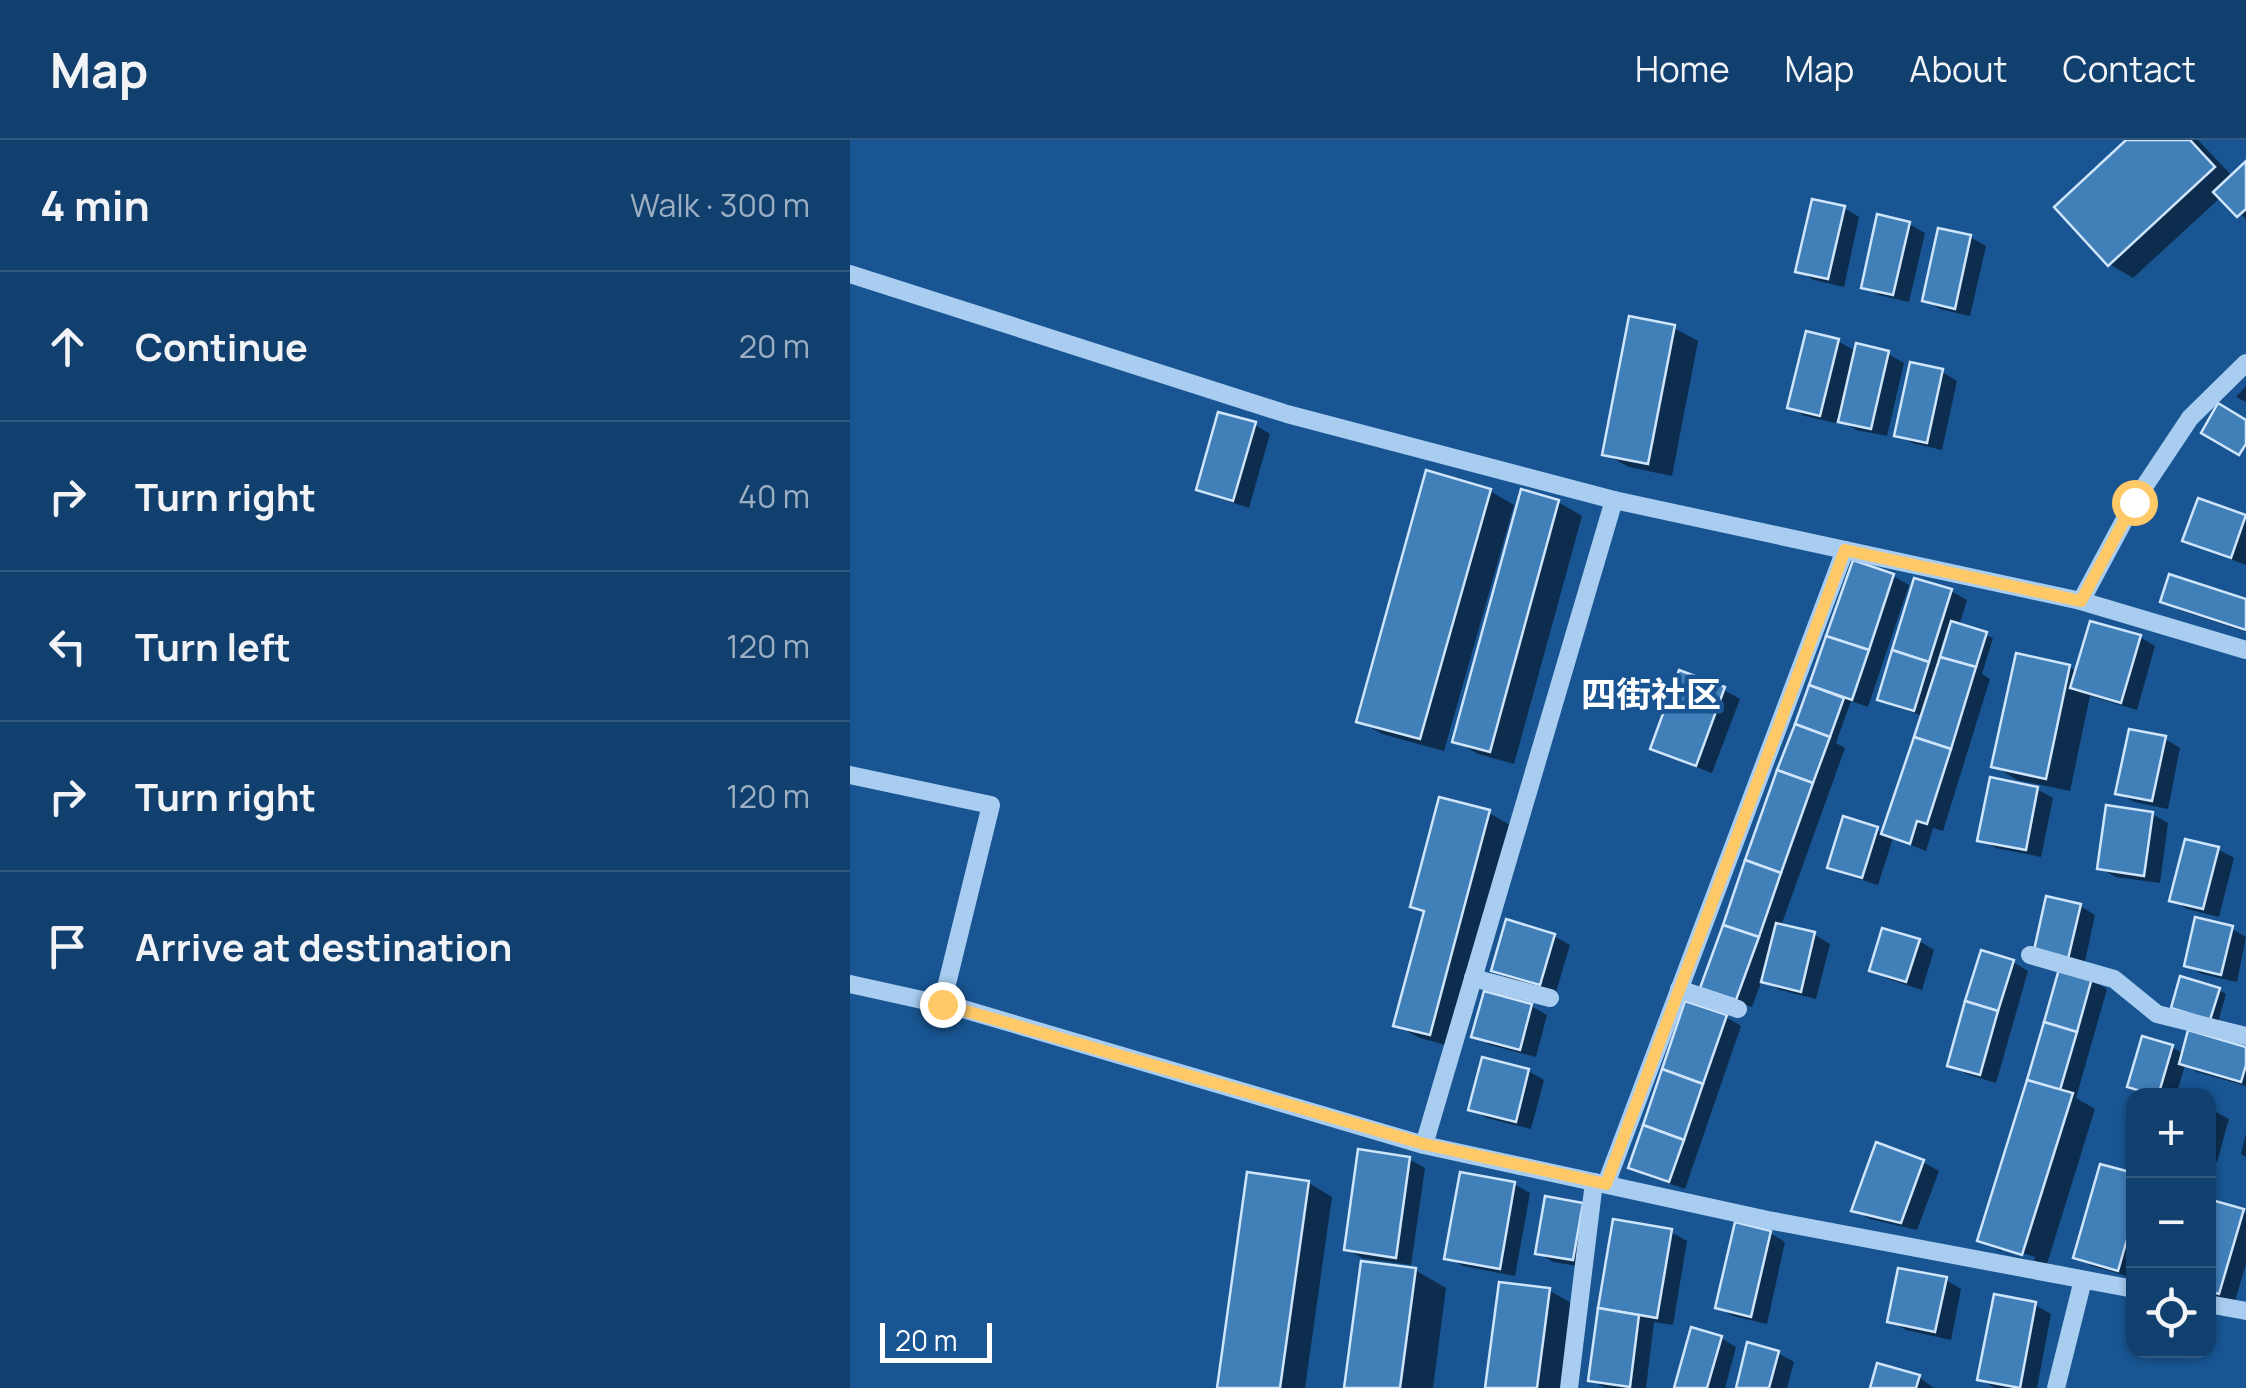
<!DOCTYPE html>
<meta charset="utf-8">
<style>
body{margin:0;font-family:Manrope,"Noto Sans SC",sans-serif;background:#1b4773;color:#f1f3f6}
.controls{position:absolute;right:30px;bottom:30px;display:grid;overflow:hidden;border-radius:20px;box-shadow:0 2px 8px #0004}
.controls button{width:90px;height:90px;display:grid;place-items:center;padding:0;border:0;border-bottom:2px solid #315981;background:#12406e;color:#f1f3f6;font:50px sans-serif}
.scale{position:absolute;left:30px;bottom:25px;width:112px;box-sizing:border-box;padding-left:10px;border:5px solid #fff;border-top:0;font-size:28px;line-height:35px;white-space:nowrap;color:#fff;-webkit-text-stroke:8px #185592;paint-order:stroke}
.stop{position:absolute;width:30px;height:30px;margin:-22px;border:8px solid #ffc967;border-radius:50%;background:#fff}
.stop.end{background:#ffc967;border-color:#fff;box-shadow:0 2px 10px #0008}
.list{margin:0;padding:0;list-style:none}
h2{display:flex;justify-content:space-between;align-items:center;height:130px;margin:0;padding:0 40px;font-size:42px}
h2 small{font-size:32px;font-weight:400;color:#9cafc2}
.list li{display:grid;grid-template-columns:65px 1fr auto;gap:30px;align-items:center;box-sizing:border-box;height:150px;padding:0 40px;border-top:2px solid #315981}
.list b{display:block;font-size:38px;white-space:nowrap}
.list em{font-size:32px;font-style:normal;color:#9cafc2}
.icon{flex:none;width:55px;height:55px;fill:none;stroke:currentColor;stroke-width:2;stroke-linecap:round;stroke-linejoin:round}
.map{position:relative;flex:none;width:1396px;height:1248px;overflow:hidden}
header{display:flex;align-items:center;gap:60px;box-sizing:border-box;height:140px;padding:0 50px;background:#12406e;border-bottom:2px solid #315981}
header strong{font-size:48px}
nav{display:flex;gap:55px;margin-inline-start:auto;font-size:35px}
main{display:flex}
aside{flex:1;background:#12406e}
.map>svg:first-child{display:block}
</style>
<header>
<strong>Map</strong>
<nav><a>Home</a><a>Map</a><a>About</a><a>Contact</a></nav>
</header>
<main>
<aside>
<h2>4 min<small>Walk · 300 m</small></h2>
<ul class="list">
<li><svg class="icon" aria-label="ahead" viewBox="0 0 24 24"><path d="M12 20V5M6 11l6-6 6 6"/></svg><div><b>Continue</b></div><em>20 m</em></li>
<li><svg class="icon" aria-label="right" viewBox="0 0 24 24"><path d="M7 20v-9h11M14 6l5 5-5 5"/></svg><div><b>Turn right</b></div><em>40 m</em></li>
<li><svg class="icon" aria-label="left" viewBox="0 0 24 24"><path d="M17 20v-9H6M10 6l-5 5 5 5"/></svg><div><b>Turn left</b></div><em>120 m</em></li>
<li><svg class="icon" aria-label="right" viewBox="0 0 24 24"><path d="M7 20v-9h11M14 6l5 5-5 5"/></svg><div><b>Turn right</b></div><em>120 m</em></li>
<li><svg class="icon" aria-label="arrive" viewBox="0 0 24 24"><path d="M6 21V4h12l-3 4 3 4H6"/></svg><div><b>Arrive at destination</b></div></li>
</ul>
</aside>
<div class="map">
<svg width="1396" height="1248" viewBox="0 0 1396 1248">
<rect width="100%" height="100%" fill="#185592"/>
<g fill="#0007" fill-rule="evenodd">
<path d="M1280 0H1348L1383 37 1396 25V79L1371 57 1283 138 1259 124Z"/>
<path d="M994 68 1009 77 994 147 964 140 948 131Z"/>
<path d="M1059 84 1075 93 1059 162 1029 155 1014 146Z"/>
<path d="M1120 97 1136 106 1120 176 1090 169 1074 160Z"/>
<path d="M824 188 848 201 822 336 779 327 755 314Z"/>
<path d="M988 201 1007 212 1008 206 1038 214 1054 223 1037 296 1006 290 987 278 986 283 955 276 940 267Z"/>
<path d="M1092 232 1107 241 1092 310 1062 303 1047 294Z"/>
<path d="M1396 246V262L1386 257Z"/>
<path d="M405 285 420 294 399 368 365 357 349 348Z"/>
<path d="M578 334 640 351 664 365 594 611 532 594 509 580Z"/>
<path d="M1350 361 1396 378V425L1351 408 1335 399Z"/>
<path d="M708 362 732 376 664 624 628 614 605 601Z"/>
<path d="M1043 436 1059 445 1018 567 1001 561 986 603 995 608 931 786 965 795 980 804 966 859 930 850 912 840 902 867 869 856 970 552Z"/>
<path d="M1066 441 1101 451 1117 460 1109 486 1143 498 1132 534 1140 539 1093 691 1083 688 1076 711 1043 698 1028 745 996 735 980 726 995 680 1034 693 1073 576 1046 567 1030 558Z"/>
<path d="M1313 461 1396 462V492L1329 470Z"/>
<path d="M1290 497 1305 506 1287 570 1240 556 1220 651 1167 640 1144 626 1168 516 1220 527 1227 532Z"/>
<path d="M830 533 874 550 890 559 862 633 818 616 803 607Z"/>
<path d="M1315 599 1330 608 1318 669 1284 662 1268 653Z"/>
<path d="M1187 649 1203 658 1191 717 1146 708 1130 699Z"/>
<path d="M639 673 662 686 603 907 570 898 546 885 576 774 563 766Z"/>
<path d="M1302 674 1318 683 1310 743 1266 737 1250 728Z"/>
<path d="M1368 709 1384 718 1369 777 1337 769 1322 760Z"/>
<path d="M1230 766 1245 775 1234 826 1202 818Z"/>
<path d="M1382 789 1396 797 1387 842 1352 834 1337 825Z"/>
<path d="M704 796 720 805 706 852 659 839 644 830Z"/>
<path d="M1069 801 1084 810 1072 850 1038 839 1022 830Z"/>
<path d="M1163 822 1178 831 1146 943 1116 934 1100 925Z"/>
<path d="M1241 840 1257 849 1226 958 1245 969 1196 1127 1154 1113 1130 1100ZM1152 1106 1185 1117 1184 1122 1152 1112Z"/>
<path d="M1369 850 1376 854 1368 882 1331 871Z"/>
<path d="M681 866 697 875 686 917 640 905 624 896Z"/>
<path d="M876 877 891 886 835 1049 797 1036 781 1027Z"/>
<path d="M1322 907 1334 914 1396 910V946L1347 932 1335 925 1326 956H1312L1298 948 1296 952 1302 956H1297L1280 946Z"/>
<path d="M678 931 694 940 681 989 637 978 621 969Z"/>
<path d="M1358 968 1379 979 1367 1022 1358 1019Z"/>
<path d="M1396 993V1017L1391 1014Z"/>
<path d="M559 1019 575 1028 561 1125 512 1118 497 1109Z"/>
<path d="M1073 1022 1089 1031 1067 1090 1020 1079 1004 1070Z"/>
<path d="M400 1035 459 1043 482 1057 455 1248H369Z"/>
<path d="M1284 1036V1138L1242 1126 1226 1117Z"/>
<path d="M664 1044 680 1053 665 1136 613 1126 597 1117Z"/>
<path d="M1358 1061 1396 1073V1124L1385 1161 1358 1154Z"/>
<path d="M732 1065 739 1128 703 1122 688 1113Z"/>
<path d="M765 1082 821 1092 837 1101 823 1185 804 1182 796 1248H755L741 1240Z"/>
<path d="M920 1093 935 1102 917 1184 883 1176 867 1167Z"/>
<path d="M514 1124 565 1130 596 1148 583 1248H497Z"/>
<path d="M1096 1140 1111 1149 1101 1200 1056 1190 1040 1181Z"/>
<path d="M651 1144 700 1151 723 1164 712 1248H638Z"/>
<path d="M1185 1165 1201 1174 1187 1248H1145L1130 1239Z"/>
<path d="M843 1191 871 1198 886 1207 875 1248H826Z"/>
<path d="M899 1205 928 1213 944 1222 937 1248H888Z"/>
<path d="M1029 1226 1069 1237 1084 1248H1023Z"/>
</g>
<g fill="#417fb9" stroke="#cfe5fb" stroke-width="2.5">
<path d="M1276 0H1340L1365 27 1258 126 1204 67Z"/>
<path d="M1396 21V69L1387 77 1363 52Z"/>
<path d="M962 59 995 66 978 139 945 132Z"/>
<path d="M1027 74 1060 82 1043 155 1011 148Z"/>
<path d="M1088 88 1121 95 1105 169 1072 161Z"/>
<path d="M779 176 825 185 798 324 752 315Z"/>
<path d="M956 191 989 199 970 276 937 268Z"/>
<path d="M1006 203 1039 211 1021 289 988 282Z"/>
<path d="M1060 222 1093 229 1077 303 1044 296Z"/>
<path d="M1368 263 1396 280V304L1389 315 1351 293Z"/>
<path d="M368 272 406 282 383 361 346 350Z"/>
<path d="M576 330 641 349 570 599 506 582Z"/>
<path d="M671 349 709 360 640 612 602 602Z"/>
<path d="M1348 358 1396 375 1381 418 1332 401Z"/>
<path d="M1003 420 1044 434 1019 510 976 496Z"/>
<path d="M1319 434 1396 459V490L1310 462Z"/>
<path d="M1064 438 1102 449 1079 522 1042 510Z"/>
<path d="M1101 481 1137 492 1126 527 1090 517Z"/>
<path d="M1240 481 1291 495 1271 563 1220 548Z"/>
<path d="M976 496 1019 510 1002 560 959 545Z"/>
<path d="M1042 510 1079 522 1064 571 1027 560Z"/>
<path d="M1166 513 1220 525 1196 639 1141 627Z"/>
<path d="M1090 517 1126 527 1101 609 1064 597Z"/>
<path d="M829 530 875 547 846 626 800 609Z"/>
<path d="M959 545 994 558 980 597 945 584Z"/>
<path d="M945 584 980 597 963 643 927 630Z"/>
<path d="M1279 589 1316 596 1302 661 1265 654Z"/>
<path d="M1064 597 1101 609 1077 684 1067 681 1060 704 1031 694Z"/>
<path d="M927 630 963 643 931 733 895 720Z"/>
<path d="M1140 637 1188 647 1176 710 1127 701Z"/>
<path d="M589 657 640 670 580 895 543 886 574 771 560 767Z"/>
<path d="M1256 665 1303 672 1294 736 1247 729Z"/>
<path d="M993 676 1028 687 1012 738 977 728Z"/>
<path d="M1335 699 1369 707 1353 769 1319 761Z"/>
<path d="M895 720 931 733 909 797 873 785Z"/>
<path d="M1196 756 1231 764 1218 819 1184 810Z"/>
<path d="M1345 777 1383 786 1371 835 1334 826Z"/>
<path d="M656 779 705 794 690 845 641 831Z"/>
<path d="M926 783 965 792 951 852 911 842Z"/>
<path d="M873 785 909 797 886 860 850 848Z"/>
<path d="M1032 788 1070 799 1056 842 1019 831Z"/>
<path d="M1131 810 1164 820 1148 871 1115 861Z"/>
<path d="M1209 829 1242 838 1227 892 1194 882Z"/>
<path d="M1330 836 1370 848 1360 880 1321 868Z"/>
<path d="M634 851 682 864 670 910 621 897Z"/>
<path d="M835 861 877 875 853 944 812 929Z"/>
<path d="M1115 861 1148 871 1130 935 1097 926Z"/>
<path d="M1194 882 1227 892 1210 950 1177 940Z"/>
<path d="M1338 890 1396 907V925L1391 942 1329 924Z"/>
<path d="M1292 896 1323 905 1308 956 1277 947Z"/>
<path d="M632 917 679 929 666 982 618 970Z"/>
<path d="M812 929 853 944 834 1000 793 985Z"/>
<path d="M1177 940 1223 953 1172 1115 1127 1101Z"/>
<path d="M793 985 834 1000 819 1042 778 1028Z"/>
<path d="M1026 1002 1074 1020 1051 1083 1001 1071Z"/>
<path d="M508 1009 560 1017 546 1118 494 1110Z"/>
<path d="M1250 1024 1284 1033V1075L1268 1131 1223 1118Z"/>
<path d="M397 1032 459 1041 430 1248H367Z"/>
<path d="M610 1032 665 1042 650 1129 594 1119Z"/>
<path d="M695 1056 733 1063 723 1120 685 1114Z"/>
<path d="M1358 1059 1394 1069 1369 1154 1358 1151Z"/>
<path d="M763 1079 822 1089 807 1178 748 1168Z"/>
<path d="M885 1082 921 1091 901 1177 865 1168Z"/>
<path d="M511 1121 566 1128 550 1248H494Z"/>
<path d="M1048 1128 1097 1137 1085 1192 1037 1182Z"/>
<path d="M649 1142 700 1148 687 1248H635Z"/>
<path d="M1144 1154 1186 1162 1170 1248 1127 1240Z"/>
<path d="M748 1168 789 1175 780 1247 738 1241Z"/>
<path d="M841 1187 872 1196 857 1248H824Z"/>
<path d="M897 1202 929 1211 919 1248H886Z"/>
<path d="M1027 1223 1070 1235 1066 1248H1020Z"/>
</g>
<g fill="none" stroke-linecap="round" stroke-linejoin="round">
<g stroke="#a8cdf0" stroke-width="18">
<path d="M0 134 437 274 764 360"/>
<path d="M1231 461 1284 362 1340 278 1396 223"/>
<path d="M0 635 141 665 92 864"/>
<path d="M1180 815 1264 839 1307 874 1396 896"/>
<path d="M623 838 700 858"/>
<path d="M0 844 113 869 574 1005 764 360 1231 461 1396 510"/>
<path d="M829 849 888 869"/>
<path d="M574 1005 918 1080 1284 1149"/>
<path d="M756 1044 995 410"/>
<path d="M1358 1164 1396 1171"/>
<path d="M719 1248 744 1042"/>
<path d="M1206 1248 1233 1140"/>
</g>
</g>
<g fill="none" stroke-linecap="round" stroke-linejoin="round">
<path stroke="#ffc967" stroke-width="12" d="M92 864 574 1004 756 1044 995 410 1231 461 1284 362"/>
</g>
<g text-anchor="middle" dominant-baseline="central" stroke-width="9" stroke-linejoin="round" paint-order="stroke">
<g font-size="35" font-weight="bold" fill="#fff" stroke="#185592">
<text x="801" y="554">四街社区</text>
</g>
</g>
</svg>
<div class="controls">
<button>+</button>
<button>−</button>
<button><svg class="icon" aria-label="locate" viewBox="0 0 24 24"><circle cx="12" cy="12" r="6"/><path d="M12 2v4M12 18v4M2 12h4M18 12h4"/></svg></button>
</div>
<div class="scale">20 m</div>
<div class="stop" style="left:1284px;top:362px"></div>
<div class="stop end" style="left:92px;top:864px"></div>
</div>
</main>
